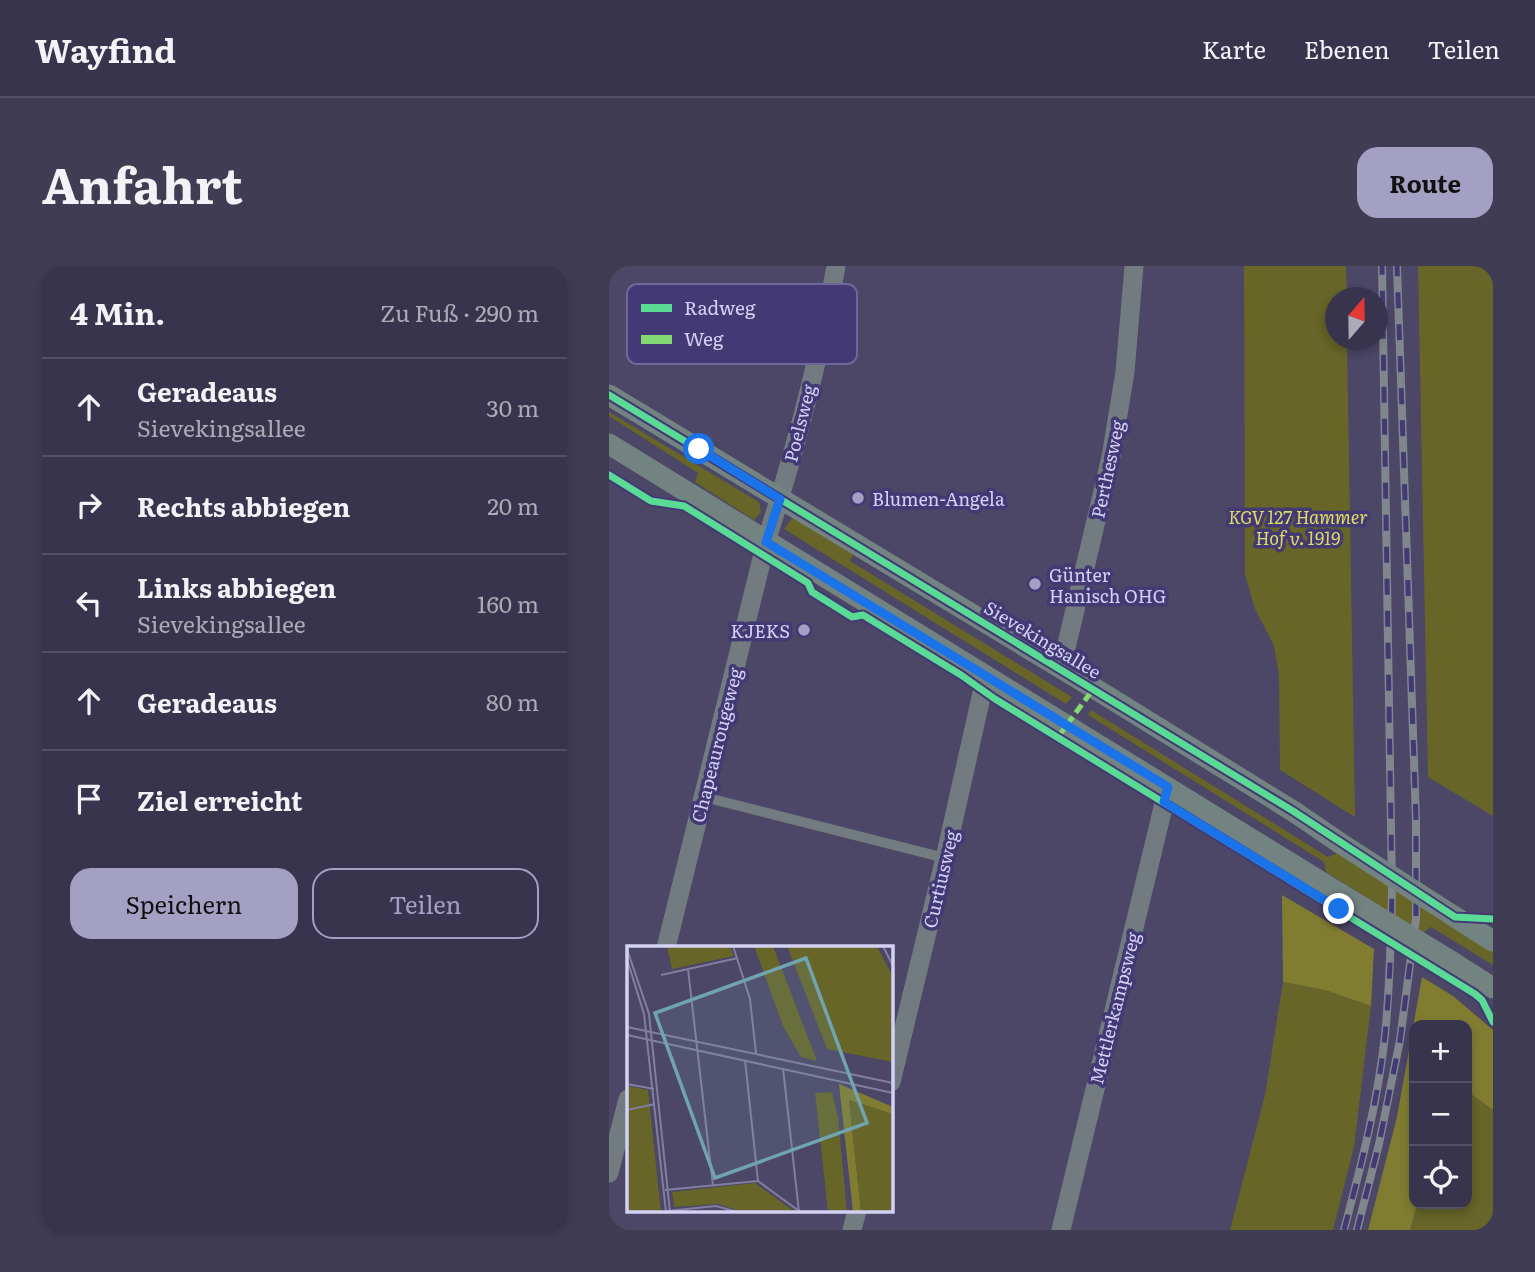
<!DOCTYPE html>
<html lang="de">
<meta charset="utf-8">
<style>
body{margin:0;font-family:Literata,serif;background:#403c54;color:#f1f3f6}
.controls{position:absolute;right:21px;bottom:21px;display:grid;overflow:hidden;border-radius:14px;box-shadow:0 4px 10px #0003}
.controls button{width:63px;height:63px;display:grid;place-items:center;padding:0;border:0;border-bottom:2px solid #534f65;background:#39344d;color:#f1f3f6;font:35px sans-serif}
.compass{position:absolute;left:716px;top:21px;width:63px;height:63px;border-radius:50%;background:#39344d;box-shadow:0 4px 10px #0003;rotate:20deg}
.stop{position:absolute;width:21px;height:21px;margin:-16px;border:5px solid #1a73e8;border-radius:50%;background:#fff}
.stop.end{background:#1a73e8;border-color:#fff;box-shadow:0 2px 7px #0008}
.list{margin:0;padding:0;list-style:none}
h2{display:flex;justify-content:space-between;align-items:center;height:91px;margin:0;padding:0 28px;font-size:30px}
h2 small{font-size:23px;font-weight:400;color:#abaab6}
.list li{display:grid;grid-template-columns:46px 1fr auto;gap:21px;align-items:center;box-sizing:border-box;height:98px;padding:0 28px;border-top:2px solid #534f65}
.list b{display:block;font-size:26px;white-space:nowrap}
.list p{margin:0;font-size:23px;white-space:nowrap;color:#abaab6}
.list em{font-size:23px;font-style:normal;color:#abaab6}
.actions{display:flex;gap:14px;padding:21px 28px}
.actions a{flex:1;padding:16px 0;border:2px solid #a4a0c3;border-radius:21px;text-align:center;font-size:24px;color:#a4a0c3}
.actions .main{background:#a4a0c3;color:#111}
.icon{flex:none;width:38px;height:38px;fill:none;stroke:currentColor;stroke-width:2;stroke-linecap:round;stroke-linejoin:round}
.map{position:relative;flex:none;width:884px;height:964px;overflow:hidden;border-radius:21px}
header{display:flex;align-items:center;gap:42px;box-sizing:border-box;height:98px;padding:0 35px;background:#39344d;border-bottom:2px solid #534f65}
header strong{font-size:33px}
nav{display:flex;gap:38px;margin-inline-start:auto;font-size:24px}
.intro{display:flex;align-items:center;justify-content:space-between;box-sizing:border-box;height:168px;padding:0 42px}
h1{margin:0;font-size:49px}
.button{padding:18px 32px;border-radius:21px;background:#a4a0c3;color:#111;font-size:24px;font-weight:700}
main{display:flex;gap:42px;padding:0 42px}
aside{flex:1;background:#39344d;border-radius:21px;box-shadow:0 4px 10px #0003}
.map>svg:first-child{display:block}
</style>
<header>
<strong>Wayfind</strong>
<nav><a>Karte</a><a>Ebenen</a><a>Teilen</a></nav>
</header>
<div class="intro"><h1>Anfahrt</h1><a class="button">Route</a></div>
<main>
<aside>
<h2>4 Min.<small>Zu Fuß · 290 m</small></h2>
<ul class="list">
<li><svg class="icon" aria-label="ahead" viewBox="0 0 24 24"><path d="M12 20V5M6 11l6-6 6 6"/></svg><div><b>Geradeaus</b><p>Sievekingsallee</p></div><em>30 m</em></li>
<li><svg class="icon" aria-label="right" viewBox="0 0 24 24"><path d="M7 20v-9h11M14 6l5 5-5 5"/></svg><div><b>Rechts abbiegen</b></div><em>20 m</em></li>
<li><svg class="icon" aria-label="left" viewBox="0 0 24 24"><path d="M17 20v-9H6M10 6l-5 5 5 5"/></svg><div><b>Links abbiegen</b><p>Sievekingsallee</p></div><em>160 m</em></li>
<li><svg class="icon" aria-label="ahead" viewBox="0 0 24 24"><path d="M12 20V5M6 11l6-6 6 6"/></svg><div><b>Geradeaus</b></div><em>80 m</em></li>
<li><svg class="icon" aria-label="arrive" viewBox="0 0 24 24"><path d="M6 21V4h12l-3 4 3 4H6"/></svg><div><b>Ziel erreicht</b></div></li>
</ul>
<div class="actions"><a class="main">Speichern</a><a>Teilen</a></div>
</aside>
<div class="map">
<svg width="884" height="964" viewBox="0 0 884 964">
<rect width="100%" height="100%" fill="#4c4667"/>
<g fill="#676528">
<path d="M635 0H737L738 31 726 32V74H738L746 551 671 504 670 409 665 380 646 343 636 309Z"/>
<path d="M809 0H884V550L819 511Z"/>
<path d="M0 146 150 236 152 246 145 254 86 216 89 207 0 150Z"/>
<path d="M183 252 245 286 241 295 463 431 457 438 175 263Z"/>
<path d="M482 444 719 591 728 587 884 685V699L822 661 814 667 717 606 715 596 479 449Z"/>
<path d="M674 716 716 724 762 740 745 881 724 964H621L656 829Z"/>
<path d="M858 825 884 844V964H801L808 938H858Z"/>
</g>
<g fill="#807d31">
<path d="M673 629 765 683 762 740 716 724 674 716Z"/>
<path d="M813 711 844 730 884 764V844L858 825V759H805V938H808L801 964H759L788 851Z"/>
</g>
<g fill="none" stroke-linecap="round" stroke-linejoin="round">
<path stroke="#727c80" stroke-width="10" d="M95 531 336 592"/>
<g stroke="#727c80" stroke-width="19">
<path d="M444 398 457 382 502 191 516 106 525 0"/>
<path d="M57 682 157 276C185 188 211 91 227 0"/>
<path d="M282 816 336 592 377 409"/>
<path d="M0 907 19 833"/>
<path d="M243 964 248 945"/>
<path d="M452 964 559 521"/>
</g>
<g stroke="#738382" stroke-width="21">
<path d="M0 129 485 422 684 545 731 577"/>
<path d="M0 178 730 627"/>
<path d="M846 651 884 675"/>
<path d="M845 697 884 722"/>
</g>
<g stroke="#80868d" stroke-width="8">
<g id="rail">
<path d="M735 964C752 900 769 835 776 769 781 721 782 673 783 624L773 0"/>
<path d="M748 964 770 878 791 774 807 653V554L788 0"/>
</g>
</g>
<use href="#rail" stroke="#433974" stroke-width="5" stroke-dasharray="16" stroke-linecap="butt"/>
<g stroke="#738382" stroke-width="21">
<path d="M731 577 846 651"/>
<path d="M730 627 845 697"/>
</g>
<path stroke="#83d873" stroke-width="5" stroke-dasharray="10 5" stroke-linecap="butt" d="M449 471 485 422"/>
<g stroke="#433974" stroke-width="11">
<g id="cycleway">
<path d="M0 129 684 545 846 651 884 653"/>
<path d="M0 209 42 235 75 240 199 317 203 326 243 351 254 349 352 409 386 433 866 728 873 734 884 756"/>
</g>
</g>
<use href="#cycleway" stroke="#5adb95" stroke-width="7"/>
</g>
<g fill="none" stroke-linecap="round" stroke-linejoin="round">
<path stroke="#1a73e8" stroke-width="9" d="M90 183 171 233 157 276 559 521 555 536 730 643"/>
</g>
<g fill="#a4a0c3" stroke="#433974" stroke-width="2.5">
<circle cx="249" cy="232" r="7"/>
<circle cx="426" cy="318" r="7"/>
<circle cx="195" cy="364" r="7"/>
</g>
<g text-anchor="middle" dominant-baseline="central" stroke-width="7" stroke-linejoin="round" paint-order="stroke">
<g font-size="18" fill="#d3d1f4" stroke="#433974">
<text transform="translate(190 157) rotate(-76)">Poelsweg</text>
<text transform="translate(498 203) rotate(-78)">Perthesweg</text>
<text transform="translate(434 373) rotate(31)">Sievekingsallee</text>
<text transform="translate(107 479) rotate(-76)">Chapeaurougeweg</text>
<text transform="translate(331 613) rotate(-77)">Curtiusweg</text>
<text transform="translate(505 742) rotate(-76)">Mettlerkampsweg</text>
</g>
<g font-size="18" fill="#d3d1f4" stroke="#433974" text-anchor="start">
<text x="263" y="232">Blumen-Angela</text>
<text x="440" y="308">Günter<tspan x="440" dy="21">Hanisch OHG</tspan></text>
<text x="181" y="364" text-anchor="end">KJEKS</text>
</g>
<g font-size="18" font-style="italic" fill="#dedd62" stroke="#433974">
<text x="689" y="250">KGV 127 Hammer<tspan x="689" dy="21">Hof v. 1919</tspan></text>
</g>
</g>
<g transform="translate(18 680)">
<rect width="266" height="266" fill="#4c4667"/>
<path d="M40 0H103L107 10 45 23ZM127 0H146L190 115 174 111 156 80ZM160 0H250L266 31V116L200 103ZM0 140 21 144 34 266H0ZM205 146 211 171 220 266H201L188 147ZM222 154 266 168V266H234ZM128 237 168 266H116L91 258 47 261 45 246Z" fill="#676528"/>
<path d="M212 138 266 161V168L222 154 234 266H226Z" fill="#807d31"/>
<path fill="none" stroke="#827e9f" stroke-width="2" d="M106 0 123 53 129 107M256 0 266 20M0 3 22 68 43 266M0 13 17 68 39 266M61 23 86 240M34 29 111 12M0 81 266 137M0 89 266 147M118 114 131 235M156 122 172 266M0 138 27 143M0 164 28 158M38 244 131 235 172 265M40 265 89 260 111 266"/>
<path fill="#71a4b1" fill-opacity="0.15" stroke="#71a4b1" stroke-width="3.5" d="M179 12 240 177 88 232 28 67Z"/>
<rect width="266" height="266" fill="none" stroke="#d3d1f4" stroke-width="3.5"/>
</g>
<rect x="18" y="18" width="230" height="80" rx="10" fill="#433974" stroke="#6e679a" stroke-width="2"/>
<rect x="32" y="38" width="31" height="8" fill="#5adb95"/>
<rect x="32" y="69" width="31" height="9" fill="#83d873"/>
<g font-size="19" fill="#d3d1f4">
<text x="75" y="49">Radweg</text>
<text x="75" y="80">Weg</text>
</g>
</svg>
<div class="controls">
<button>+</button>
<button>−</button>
<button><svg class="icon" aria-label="locate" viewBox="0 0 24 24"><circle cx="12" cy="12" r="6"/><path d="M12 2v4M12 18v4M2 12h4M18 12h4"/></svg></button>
</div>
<svg class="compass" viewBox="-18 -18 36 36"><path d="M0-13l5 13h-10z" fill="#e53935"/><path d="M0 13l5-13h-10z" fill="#abaab6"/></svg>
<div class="stop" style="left:90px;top:183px"></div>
<div class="stop end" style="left:730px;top:643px"></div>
</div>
</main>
